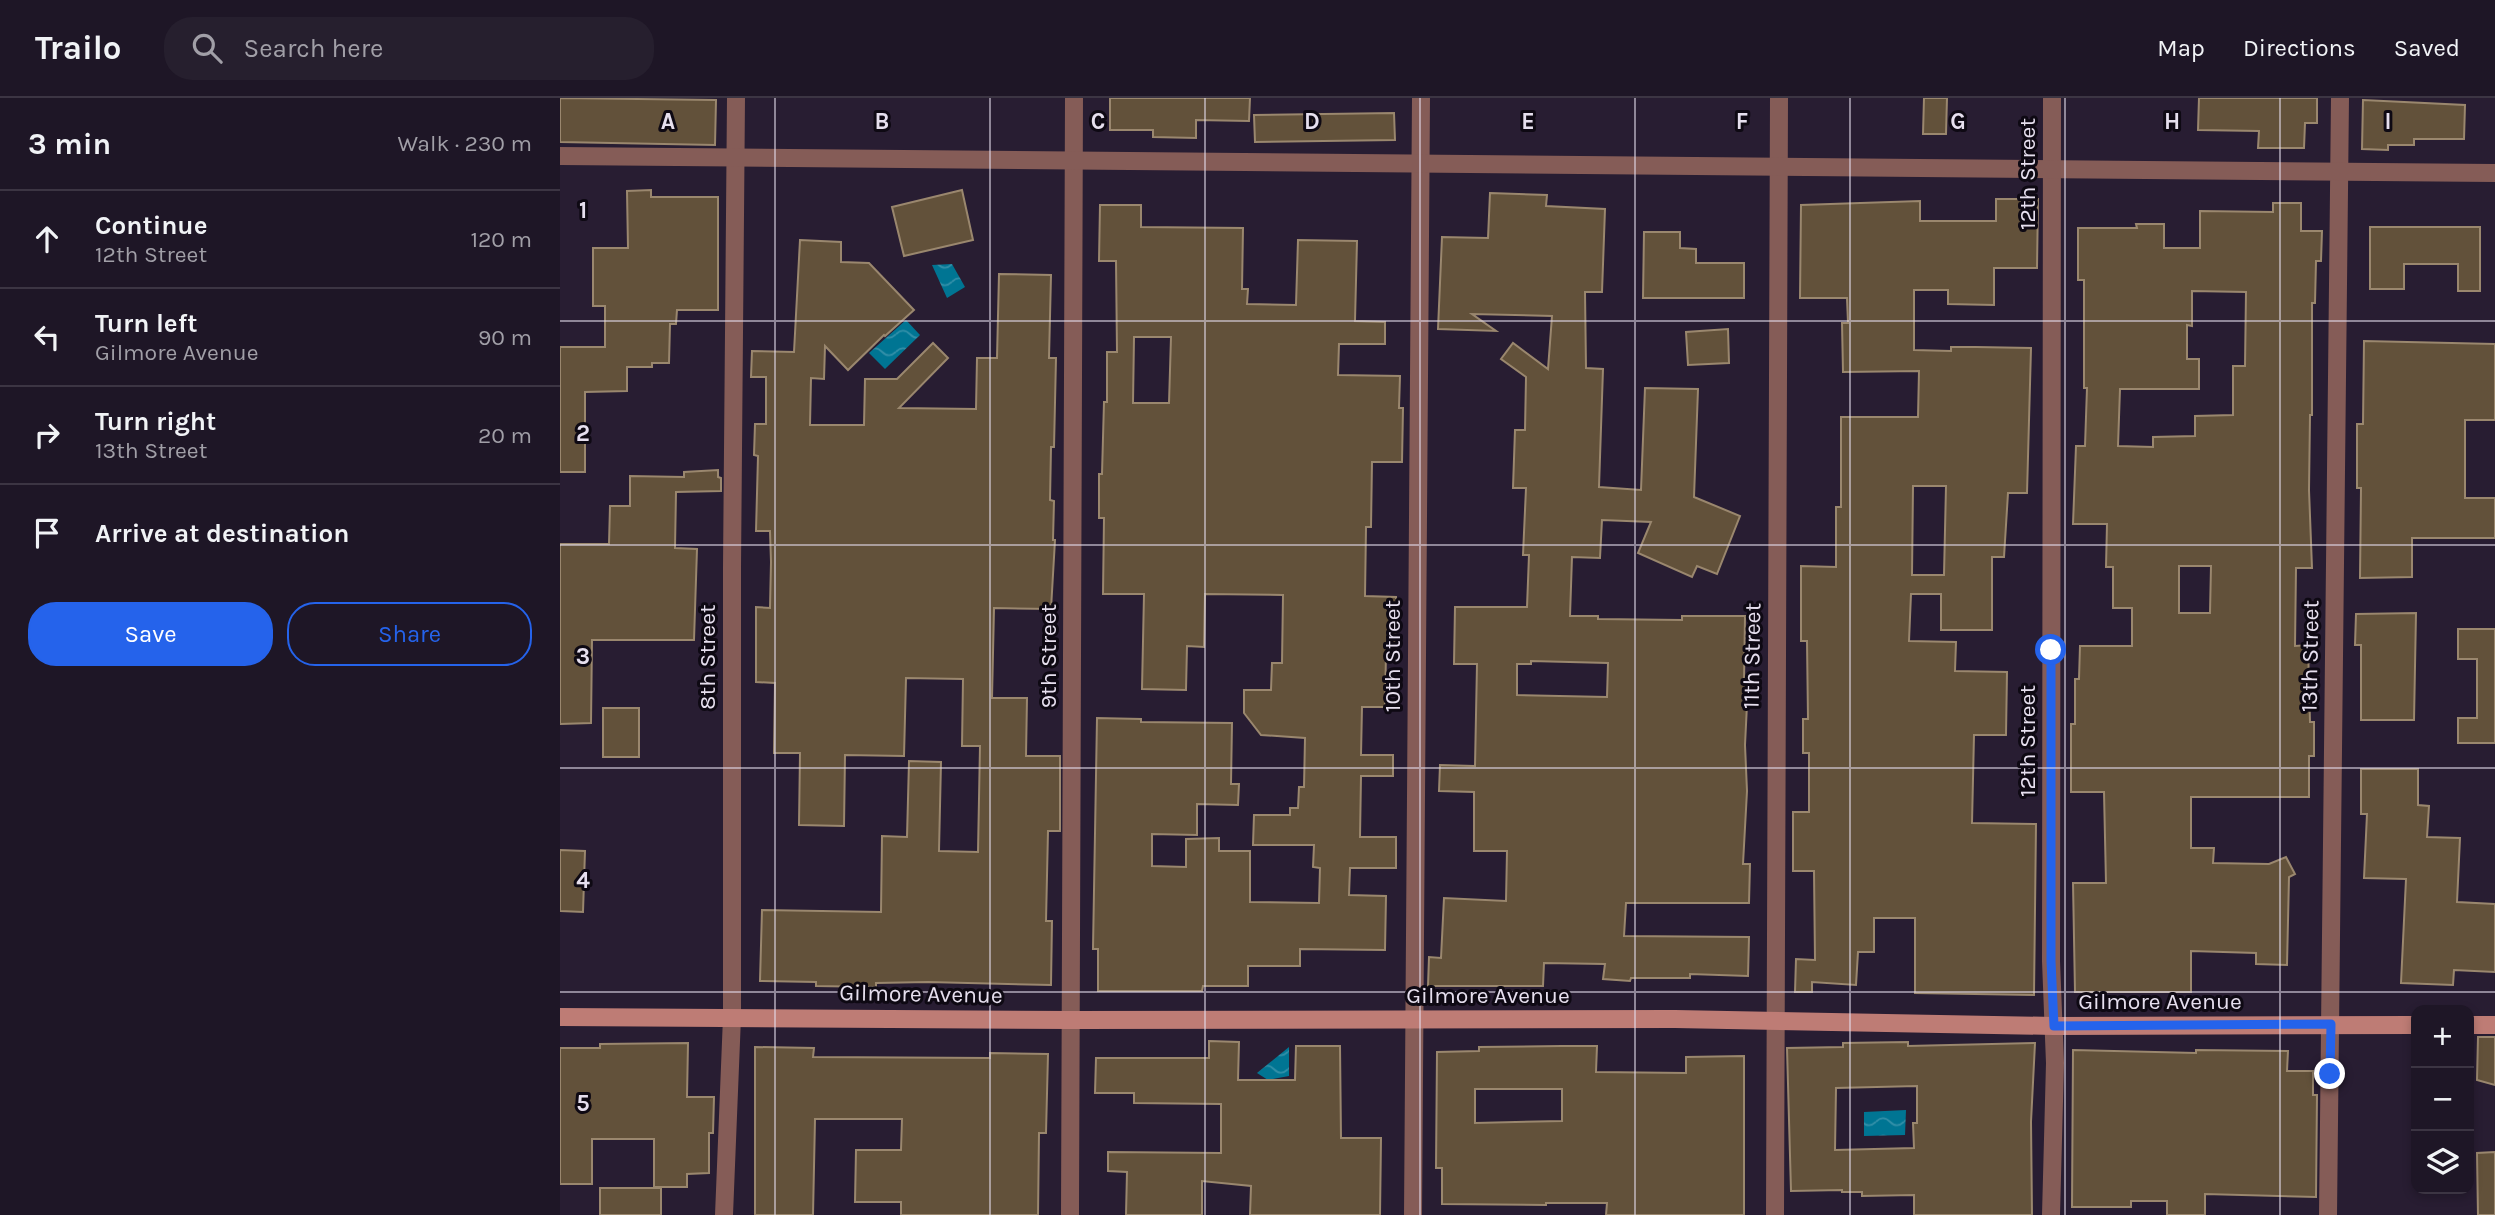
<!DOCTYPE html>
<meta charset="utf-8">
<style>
body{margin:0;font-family:Karla,sans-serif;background:#261f2e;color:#f1f3f6}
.controls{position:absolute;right:21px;bottom:21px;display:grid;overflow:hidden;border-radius:14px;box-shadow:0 4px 10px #0003}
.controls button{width:63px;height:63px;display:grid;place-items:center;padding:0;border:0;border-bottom:2px solid #3c3543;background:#1e1626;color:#f1f3f6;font:35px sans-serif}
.stop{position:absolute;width:21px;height:21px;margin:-16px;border:5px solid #2563eb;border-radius:50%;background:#fff}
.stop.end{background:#2563eb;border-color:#fff;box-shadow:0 2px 7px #0008}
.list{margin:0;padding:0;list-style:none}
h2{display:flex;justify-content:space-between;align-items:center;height:91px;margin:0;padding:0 28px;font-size:30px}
h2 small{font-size:23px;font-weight:400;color:#a19fa7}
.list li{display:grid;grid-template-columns:46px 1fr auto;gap:21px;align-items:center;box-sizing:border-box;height:98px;padding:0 28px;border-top:2px solid #3c3543}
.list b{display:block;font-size:26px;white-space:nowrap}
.list p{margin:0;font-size:23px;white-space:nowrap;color:#a19fa7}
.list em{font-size:23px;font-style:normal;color:#a19fa7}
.actions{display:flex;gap:14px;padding:21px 28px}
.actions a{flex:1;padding:16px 0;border:2px solid #2563eb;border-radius:28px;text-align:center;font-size:24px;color:#2563eb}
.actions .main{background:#2563eb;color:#fff}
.icon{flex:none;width:38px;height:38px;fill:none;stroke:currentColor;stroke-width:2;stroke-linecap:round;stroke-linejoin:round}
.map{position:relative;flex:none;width:1935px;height:1117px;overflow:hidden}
header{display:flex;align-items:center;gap:42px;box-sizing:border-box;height:98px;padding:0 35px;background:#1e1626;border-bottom:2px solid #3c3543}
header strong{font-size:33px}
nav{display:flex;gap:38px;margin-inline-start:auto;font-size:24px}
.search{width:490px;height:63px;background:#261f2e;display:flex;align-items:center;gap:18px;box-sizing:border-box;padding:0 24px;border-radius:28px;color:#a19fa7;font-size:26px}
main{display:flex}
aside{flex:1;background:#1e1626}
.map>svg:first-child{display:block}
</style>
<header>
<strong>Trailo</strong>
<div class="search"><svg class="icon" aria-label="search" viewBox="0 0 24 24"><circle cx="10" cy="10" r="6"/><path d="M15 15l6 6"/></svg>Search here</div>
<nav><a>Map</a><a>Directions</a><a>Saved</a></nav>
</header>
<main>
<aside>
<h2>3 min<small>Walk · 230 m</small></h2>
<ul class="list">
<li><svg class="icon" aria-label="ahead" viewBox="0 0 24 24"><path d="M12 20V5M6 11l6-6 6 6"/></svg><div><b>Continue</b><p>12th Street</p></div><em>120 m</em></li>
<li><svg class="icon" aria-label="left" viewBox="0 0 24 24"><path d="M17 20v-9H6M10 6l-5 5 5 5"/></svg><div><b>Turn left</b><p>Gilmore Avenue</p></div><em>90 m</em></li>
<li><svg class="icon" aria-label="right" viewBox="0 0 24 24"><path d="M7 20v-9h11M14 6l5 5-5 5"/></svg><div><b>Turn right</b><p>13th Street</p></div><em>20 m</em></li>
<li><svg class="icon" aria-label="arrive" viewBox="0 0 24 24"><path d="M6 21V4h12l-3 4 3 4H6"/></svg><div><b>Arrive at destination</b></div></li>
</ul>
<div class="actions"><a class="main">Save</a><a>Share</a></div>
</aside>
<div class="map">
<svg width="1935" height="1117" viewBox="0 0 1935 1117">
<defs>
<pattern id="water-waves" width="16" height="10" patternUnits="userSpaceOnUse" patternTransform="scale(1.75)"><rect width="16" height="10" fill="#007593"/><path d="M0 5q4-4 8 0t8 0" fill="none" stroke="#328fa8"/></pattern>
</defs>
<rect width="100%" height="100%" fill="#281d32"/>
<g fill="url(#water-waves)">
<path d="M392 166 405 189 387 200 372 167Z"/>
<path d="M346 222 360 237 325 271 309 255Z"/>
<path d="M729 949V978L708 982 697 975Z"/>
<path d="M1346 1012 1345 1037 1304 1038V1014Z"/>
</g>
<g fill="#62513a" stroke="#9a876e" stroke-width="2" fill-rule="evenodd">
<path d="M0 0 156 2 155 47 0 44Z"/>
<path d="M550 0H690L689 23 636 22V40L593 39V32H550Z"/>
<path d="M1364 0H1387L1386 36H1363Z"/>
<path d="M1639 0H1757V25H1745L1744 50H1698L1699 33 1638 32Z"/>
<path d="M1803 2 1905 7 1904 41H1854V47H1828V52L1802 51Z"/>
<path d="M834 15 835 42 695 44 694 17Z"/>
<path d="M91 92V99H158V212H117L116 226H110L109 265H92V269H67V293L25 294V374H0V249H45V208H33V150H68L67 93Z"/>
<path d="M402 92 413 142 344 158 332 109Z"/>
<path d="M930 95 987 97 986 108 1045 111 1042 194H1025L1026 270 1043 271 1039 389 1081 392 1085 290 1138 291 1134 399 1180 418 1157 476 1137 468 1132 479 1078 455 1091 424 1042 422 1040 460 1012 459 1010 518H1038V521L1122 522V518H1185L1184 585 1188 586 1185 647 1187 693 1183 766H1190L1189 805H1066L1064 838 1189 839 1188 878 1130 876V880H1071L1070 883 1043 881 1045 866 984 865 983 888H868L869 859 881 860 884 800 946 803 947 753H914V694L879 693 880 667 915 668 917 566H894L895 509H967L969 457H963L966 390H953L955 332H965L966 279 941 261 953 245 988 271 992 218 912 216 936 233 878 231 882 139 928 140ZM971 563 1048 565 1047 599 957 597V566H971Z"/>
<path d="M1436 101H1478L1477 170H1434V207L1388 206V192H1354V252L1391 253V249H1416L1471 250 1467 395H1448L1444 459H1432V532H1381V496H1351L1349 543 1396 544 1395 573 1447 574 1446 637H1414L1412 725 1476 726 1474 897 1355 895V820H1314V854H1298L1296 887 1252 884V894H1235L1236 861 1255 862 1254 773H1233V714H1249V655H1243V621H1248L1247 543H1241V468L1276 469V409H1281V319H1358L1359 273 1283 274 1282 225H1288L1287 200H1240L1241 107 1360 103V123H1436ZM1353 388H1386L1384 477H1352Z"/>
<path d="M1713 105H1741V133H1762L1761 163H1756L1755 205H1752V317H1750L1749 392 1752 470H1736L1735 548 1748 547 1750 624H1754V658H1749V699H1631V750H1654L1653 765 1709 766 1726 759 1735 776 1729 779 1727 867 1696 866V855L1631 853V894H1515L1513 785H1546L1544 694H1511V626H1515V581H1519L1520 548H1572V510H1553V469H1546L1547 426H1513L1516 348H1525L1527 290H1524V182H1518V130H1577L1576 126H1604V150H1640V113L1713 114ZM1632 193 1686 194 1685 268H1673V317L1635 318V338L1593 339V349L1558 348 1560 291H1639V261H1627V227L1632 228ZM1619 468H1651L1650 515H1619Z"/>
<path d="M540 107H581V129L683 130 682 191H688L687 206 736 207 738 142 797 143 795 223 825 224V246H779L778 277 840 278 839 310H843L842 364H812L811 429H806L805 498 836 499 835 555 826 554 825 609H802L801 657H833V678H801L800 739H836V770H790L789 797 826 798 825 852 740 851V868H688V888H643L642 893H538V851H533L537 620 581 621V624L672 625 671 686H679L678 707 637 706V737L592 736V768L626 769V741L659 740V753H690V804L759 805 760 770 753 769 754 747H693L694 717H730V710H738L739 689H744L745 640 701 637 684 615V592H711L712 565H722L723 497 645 496 644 549 627 548 626 592 582 591 584 496H543L544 420H539V376H542L544 304H547V254H557L556 163H539ZM574 239H611L609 305H573Z"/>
<path d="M1810 129H1920V193H1898V166H1844V191H1810Z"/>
<path d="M1084 134H1120V150L1136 151V165H1184V200H1083Z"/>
<path d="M240 142 281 144V164L309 165 354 212 325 238 324 237 288 272 265 248 264 281 251 280 250 327H304L305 281H337L373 245 388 260 339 310 416 311 417 260H437L439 176 491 177 489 260H496L494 349H491L490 402 494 403 493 442H495L491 511 434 510 432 600H467L466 658H500V733H488L486 823H492L491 887 368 884 316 885V889L256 888V884L200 883 202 812 321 814 322 738 347 739 349 663 381 664 379 753 418 754 420 648H402L403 581 346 580 344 658 285 657 284 728 239 727 240 655H214L215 585 196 584V509L210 510 211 464 210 433H196L198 358 194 357 195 326H206V279H191L192 253 234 254Z"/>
<path d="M1168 231 1169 265 1128 267 1126 234Z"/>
<path d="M1804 243 1935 246V322H1905V400H1935V440H1852V479L1800 480 1801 390H1797V326H1803Z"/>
<path d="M158 372V379L161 380V393L116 394 115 450 137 451 134 542H32L31 625 0 626V446H49L50 408H70V378L124 379V374Z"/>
<path d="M1856 515 1854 622H1801V547H1795L1796 516Z"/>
<path d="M1898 531H1935V645H1898V620H1917V561H1898Z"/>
<rect x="43" y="610" width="36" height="49"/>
<path d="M1801 671H1858V707L1869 708 1867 739 1900 740 1897 804 1935 806V874L1894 872 1893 887 1841 885 1846 781 1804 780 1807 716H1801Z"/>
<path d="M0 752 25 753 23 814 0 813Z"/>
<path d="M1918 939H1935V987L1917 982Z"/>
<path d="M649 943 679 944 678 982H735L736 948H780L781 1040H821L820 1117H690L691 1088 642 1083V1117H566L567 1074 548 1073V1054L661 1055V1006L574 1005V995H535L536 960H649Z"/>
<path d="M1348 944V948L1475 945 1471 1024 1472 1117H1354V1097L1302 1098V1094H1282V1092L1231 1093 1227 950 1283 949V945ZM1357 988V1025H1353L1354 1050 1275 1052 1276 990Z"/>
<path d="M128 945 127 999H154L153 1035H149V1075L127 1076V1089H94V1041H32V1086H0V950H40V946Z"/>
<path d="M1002 948H1037L1036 974 1126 975V959L1184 958V1117H1046L1047 1105H986V1107L882 1106V1070H876L877 954 919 953V949ZM915 991H1002V1023L915 1025Z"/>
<path d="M195 949 254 950 253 959 430 960V955L488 956 486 1035H479L478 1117H341V1104H295L296 1052H341L342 1021H255L253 1117H195Z"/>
<path d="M1513 952 1636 955V952L1728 953 1727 973H1753V997H1757L1756 1099 1645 1096V1117H1607V1103H1571V1109H1512Z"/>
<path d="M1935 1054V1117H1918L1917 1055Z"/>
<rect x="40" y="1090" width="61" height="27"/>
</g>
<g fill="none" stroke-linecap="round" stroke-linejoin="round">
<g stroke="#855c57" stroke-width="18">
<path d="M164 1117 172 919V469L176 0"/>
<path d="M510 1117 514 0"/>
<path d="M853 1117 861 0"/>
<path d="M1215 1117 1219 0"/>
<path d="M1491 1117 1495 965 1491 863 1492 0"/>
<path d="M1768 1117 1780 0"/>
</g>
<path stroke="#855c57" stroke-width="18" d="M0 58 1935 75"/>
<g stroke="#be7c75" stroke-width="18">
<path d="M0 919 511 922 1115 921 1494 928 1856 927"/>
<path d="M1909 927H1935"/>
</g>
</g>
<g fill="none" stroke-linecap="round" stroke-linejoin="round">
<path stroke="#2563eb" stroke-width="9" d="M1491 552V863L1494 928 1771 926 1770 976"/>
</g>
<path fill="none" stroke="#e6dfee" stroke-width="2" stroke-opacity="0.55" d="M215 0V1117M430 0V1117M645 0V1117M860 0V1117M1075 0V1117M1290 0V1117M1505 0V1117M1720 0V1117M0 223H1935M0 447H1935M0 670H1935M0 894H1935"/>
<g text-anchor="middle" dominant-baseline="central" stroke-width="6" stroke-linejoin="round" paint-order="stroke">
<g font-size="23" fill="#e6dfee" stroke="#0e0913">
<text transform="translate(1467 76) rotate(-90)">12th Street</text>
<text transform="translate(488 558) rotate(-90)">9th Street</text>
<text transform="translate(832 558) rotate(-90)">10th Street</text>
<text transform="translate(1192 558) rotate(-89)">11th Street</text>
<text transform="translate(1750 558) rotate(-89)">13th Street</text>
<text transform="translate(147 559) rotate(-90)">8th Street</text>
<text transform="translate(1467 643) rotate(-90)">12th Street</text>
<text transform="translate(361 896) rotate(1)">Gilmore Avenue</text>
<text x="928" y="897">Gilmore Avenue</text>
<text x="1600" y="903">Gilmore Avenue</text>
</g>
</g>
<g font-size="23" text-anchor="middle" font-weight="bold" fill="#e6dfee" stroke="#0e0913" stroke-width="6" stroke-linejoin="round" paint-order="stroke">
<text x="108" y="31">A</text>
<text x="322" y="31">B</text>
<text x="538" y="31">C</text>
<text x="752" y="31">D</text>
<text x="968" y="31">E</text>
<text x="1182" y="31">F</text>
<text x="1398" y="31">G</text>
<text x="1612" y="31">H</text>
<text x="1828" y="31">I</text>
<text x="23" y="120">1</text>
<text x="23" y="343">2</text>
<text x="23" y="566">3</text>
<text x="23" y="790">4</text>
<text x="23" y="1013">5</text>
</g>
</svg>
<div class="controls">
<button>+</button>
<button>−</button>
<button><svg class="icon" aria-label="layers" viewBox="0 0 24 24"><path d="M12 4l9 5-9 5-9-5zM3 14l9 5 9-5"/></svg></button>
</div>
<div class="stop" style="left:1491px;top:552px"></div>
<div class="stop end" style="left:1770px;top:976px"></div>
</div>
</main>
